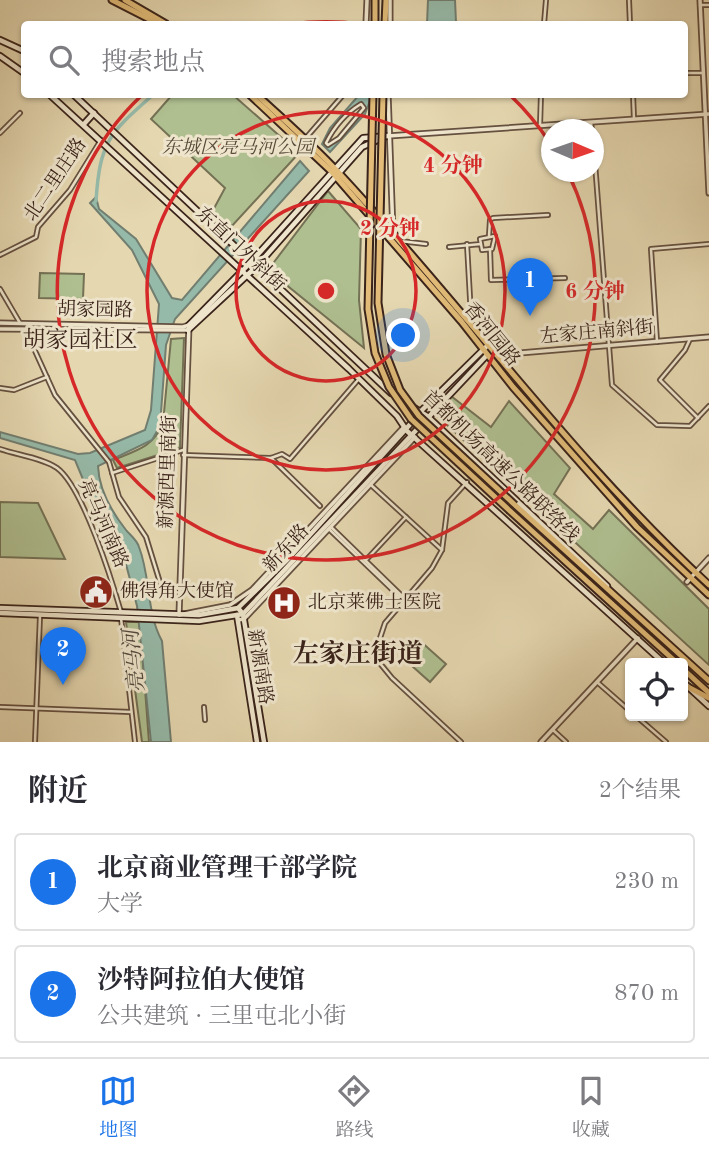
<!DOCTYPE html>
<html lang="zh">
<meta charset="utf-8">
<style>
body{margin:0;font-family:"Old Standard TT","Noto Serif SC",serif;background:#f7f7f7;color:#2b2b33}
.controls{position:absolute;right:21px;bottom:21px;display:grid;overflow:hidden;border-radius:7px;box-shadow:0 2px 5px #0004}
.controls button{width:63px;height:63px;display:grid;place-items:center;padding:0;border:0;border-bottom:2px solid #e1e1e2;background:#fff;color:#2b2b33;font:35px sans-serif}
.compass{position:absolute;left:541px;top:119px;width:63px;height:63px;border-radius:50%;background:#fff;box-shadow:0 2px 5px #0004;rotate:92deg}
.you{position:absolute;left:404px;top:336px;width:24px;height:24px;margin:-18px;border:5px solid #fff;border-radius:50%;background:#1a73e8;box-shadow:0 0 0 10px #1a73e833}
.badge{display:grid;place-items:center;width:46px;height:46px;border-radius:50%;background:#1a73e8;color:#fff;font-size:23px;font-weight:700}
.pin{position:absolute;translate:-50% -58px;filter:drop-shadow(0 2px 4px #0008)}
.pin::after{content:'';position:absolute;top:37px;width:24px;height:21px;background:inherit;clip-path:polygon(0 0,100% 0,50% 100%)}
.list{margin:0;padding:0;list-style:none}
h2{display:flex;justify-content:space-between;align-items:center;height:91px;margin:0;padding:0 28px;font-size:30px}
h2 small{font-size:23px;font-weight:400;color:#7c7c81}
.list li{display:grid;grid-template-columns:46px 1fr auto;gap:21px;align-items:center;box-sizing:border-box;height:98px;margin:0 14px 14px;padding:0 14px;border:2px solid #e1e1e2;border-radius:7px}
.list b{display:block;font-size:26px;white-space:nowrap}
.list p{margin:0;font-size:23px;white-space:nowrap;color:#7c7c81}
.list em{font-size:23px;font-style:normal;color:#7c7c81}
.icon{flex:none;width:38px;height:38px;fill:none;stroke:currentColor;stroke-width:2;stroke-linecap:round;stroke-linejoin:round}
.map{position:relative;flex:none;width:709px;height:742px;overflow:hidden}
.search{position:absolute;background:#fff;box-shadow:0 2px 5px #0004;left:21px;right:21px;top:21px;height:77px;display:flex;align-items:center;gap:18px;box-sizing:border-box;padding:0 24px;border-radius:7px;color:#7c7c81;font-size:26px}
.sheet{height:315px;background:#fff}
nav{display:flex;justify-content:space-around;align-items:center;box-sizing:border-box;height:98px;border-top:2px solid #e1e1e2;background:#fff;font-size:19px;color:#7c7c81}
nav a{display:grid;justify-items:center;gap:4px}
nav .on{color:#1a73e8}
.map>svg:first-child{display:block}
</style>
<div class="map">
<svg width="709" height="742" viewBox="0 0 709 742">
<rect width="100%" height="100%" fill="#e5d7b0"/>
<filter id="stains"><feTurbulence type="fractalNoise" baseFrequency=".00286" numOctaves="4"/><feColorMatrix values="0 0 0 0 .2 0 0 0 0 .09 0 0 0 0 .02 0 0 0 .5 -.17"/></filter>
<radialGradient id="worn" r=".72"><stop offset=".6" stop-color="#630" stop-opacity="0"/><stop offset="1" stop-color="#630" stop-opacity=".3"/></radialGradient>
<g fill="#afbf90" stroke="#747155" stroke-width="2">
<path d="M172 95H233L299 153 231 227 211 214 225 188 151 119Z"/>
<path d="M328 191 361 229 359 300 364 348 268 270Z"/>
<path d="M40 273 84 274 83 299 39 298Z"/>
<path d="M184 338 180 448 117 468 113 460C135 451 154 447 163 423L171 339Z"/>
<path d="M451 396 491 427 509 401 570 468 554 494 593 529 609 510 709 609V665L434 413Z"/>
<path d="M0 502 38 503 65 559 0 557Z"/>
<path d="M126 622H140L149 742H142Z"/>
<path d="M419 640 446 664 430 682 403 658Z"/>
</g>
<g fill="#96baa9" stroke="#717e70" stroke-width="2" fill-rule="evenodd">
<path d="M428 0H455L456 22 427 24Z"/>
<path d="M359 95H372L365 114 330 152 322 144 330 128ZM361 104 364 108 339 138 328 145 326 143 346 115Z"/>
<path d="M300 161 309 171 175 319 166 345 160 426 152 440 98 466C99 490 111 511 126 530 130 535 137 540 139 547 151 578 146 612 162 641L171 742H151L137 606 123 553 102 525 75 460 0 438V432L78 454 90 453 145 430 151 410 159 304 132 250 90 203 96 197 99 209 136 239 172 298 182 300Z"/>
</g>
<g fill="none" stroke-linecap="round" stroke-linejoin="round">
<path stroke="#96baa9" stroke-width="3.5" d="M96 201C100 140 110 133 154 94"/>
<g stroke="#655040" stroke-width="6">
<g id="minor">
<path d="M629 0 630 24"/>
<path d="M700 5H709"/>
<path d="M544 24 546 0"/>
<path d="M684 73H702"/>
<path d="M633 94 634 119"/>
<path d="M361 104 364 108 339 138 328 145 326 143C334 127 346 113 361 104Z"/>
<path d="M591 123 592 130"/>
<path d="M540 126 541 94"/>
<path d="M0 133 20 113"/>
<path d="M305 139 344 94"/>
<path d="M594 150 612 385 657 425 690 426 709 406"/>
<path d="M489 236 490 220 493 218 548 215"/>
<path d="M400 241 426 244"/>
<path d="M449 247 481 244 482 250 492 249 495 236 480 239 481 244"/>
<path d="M490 249 491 280 565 278"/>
<path d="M0 255 36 237 38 227 70 190 101 140"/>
<path d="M0 289 20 323"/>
<path d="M467 320 471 316 467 244"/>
<path d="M26 331 55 395 109 462 119 497 146 537 162 589 180 593"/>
<path d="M690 339 685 350 660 380 698 418"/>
<path d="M657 342 651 249 709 244"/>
<path d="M0 388 14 390 47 377"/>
<path d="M0 449C17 455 43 458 57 468 83 487 112 581 121 612"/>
<path d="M183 455 271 458 282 454 290 459 358 380"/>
<path d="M271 458 320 506"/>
<path d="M112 473 183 450"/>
<path d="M371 485 442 550"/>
<path d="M332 528 405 599"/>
<path d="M330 530 403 600"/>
<path d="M366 560 406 517"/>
<path d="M121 618 135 742"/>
<path d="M597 682 630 711"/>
<path d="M0 707 131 712"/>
<path d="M204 707 205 720"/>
<path d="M636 716 666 742"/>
<path d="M553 730 566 742"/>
<path d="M35 742 40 616"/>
<path d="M461 742 392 678 374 656 385 623 432 568 442 550 448 503 467 482"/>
</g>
</g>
<g stroke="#655040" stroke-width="7">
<g id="tertiary">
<path d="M700 0 709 193"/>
<path d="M366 24 367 0"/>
<path d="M390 24V0"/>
<path d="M388 94 393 233"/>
<path d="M388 136 709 114"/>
<path d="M0 323 183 327 189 325 179 615 230 605 252 590 404 427"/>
<path d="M0 329 188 330"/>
<path d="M496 355 709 337"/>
<path d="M687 582 709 558"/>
<path d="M238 620 244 619 415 437"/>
<path d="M541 742 638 638"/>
</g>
</g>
<g stroke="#3a231a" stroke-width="8">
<g id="secondary">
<path d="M0 40 24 51"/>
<path d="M0 56 24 73"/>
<path d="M49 94 349 369 397 416 407 431 664 663"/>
<path d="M73 94 391 393"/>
<path d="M84 124 94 113"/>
<path d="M189 325 251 262 363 138 388 136"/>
<path d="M188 330 256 267 362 147 384 137"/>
<path d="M398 398 427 416 607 586"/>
<path d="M419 413 488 345"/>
<path d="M0 608 199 615 238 608 288 559 414 420"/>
<path d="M238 608 243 614 264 742"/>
<path d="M0 613 199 621 243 614 487 355"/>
<path d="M237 615 257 742"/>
<path d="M683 682 709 706"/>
</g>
</g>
<g stroke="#3a231a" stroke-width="9">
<g id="trunk">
<path d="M112 0 159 24"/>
<path d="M125 0 166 24"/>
<path d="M375 24V0"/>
<path d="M385 24 386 0"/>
<path d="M249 94 332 172 461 321 513 387 637 527 709 595"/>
<path d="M256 94C283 119 312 144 337 171 464 307 572 459 709 585"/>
<path d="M515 505 709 681"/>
<path d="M510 511 677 663"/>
<path d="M683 669 709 693"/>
<path d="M686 686 709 698"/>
</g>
</g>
<use href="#minor" stroke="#eee5cc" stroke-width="2.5"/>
<use href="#tertiary" stroke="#eee5cc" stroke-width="3.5"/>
<use href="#secondary" stroke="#eee5cc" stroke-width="4.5"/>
<use href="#trunk" stroke="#e2bc78" stroke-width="5"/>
<g stroke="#3a231a" stroke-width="9" stroke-linecap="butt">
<g id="trunk-bridge">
<path d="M373 94 368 309 375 353 389 387 411 419 510 511"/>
<path d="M383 94 378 303 386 354 400 390 419 416 515 505"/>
</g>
</g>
<use href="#trunk-bridge" stroke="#e2bc78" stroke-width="5"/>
</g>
<g fill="none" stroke="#d62828" stroke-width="3.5">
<circle cx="326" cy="291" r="90"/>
<circle cx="326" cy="291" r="179"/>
<path d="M291 24A269 269 0 0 1 361 24M511 96A269 269 0 0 1 550 143M568 173A269 269 0 1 1 141 96"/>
</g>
<defs>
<g id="civic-disc" transform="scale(1.75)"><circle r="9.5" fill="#8f2418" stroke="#eee5cc"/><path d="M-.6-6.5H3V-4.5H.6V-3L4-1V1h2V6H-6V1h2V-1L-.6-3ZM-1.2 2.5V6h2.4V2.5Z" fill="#fff"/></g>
<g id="hospital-disc" transform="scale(1.75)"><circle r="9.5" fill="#8f2418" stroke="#eee5cc"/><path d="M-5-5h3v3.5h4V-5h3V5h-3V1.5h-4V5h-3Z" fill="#fff"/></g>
</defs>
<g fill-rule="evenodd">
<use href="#civic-disc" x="96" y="592"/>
<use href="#hospital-disc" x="284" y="603"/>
</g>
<g text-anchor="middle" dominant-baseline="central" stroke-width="6" stroke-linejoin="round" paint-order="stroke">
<g font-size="19" font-style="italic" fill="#574a38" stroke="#eee5cc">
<text x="238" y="148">东城区亮马河公园</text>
</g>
<g font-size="19" fill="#3a231a" stroke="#eee5cc">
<text transform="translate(56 180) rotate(-56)">北二里庄路</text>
<text transform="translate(240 250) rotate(43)">东直门外斜街</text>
<text transform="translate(95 311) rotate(1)">胡家园路</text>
<text transform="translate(597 333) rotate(-5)">左家庄南斜街</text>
<text transform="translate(491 335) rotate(51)">香河园路</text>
<text transform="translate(500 467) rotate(44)">首都机场高速公路联络线</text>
<text transform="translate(169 472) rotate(-88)">新源西里南街</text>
<text transform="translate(102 524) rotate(66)">亮马河南路</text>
<text transform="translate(287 549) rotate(-47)">新东路</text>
<text transform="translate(259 667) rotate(81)">新源南路</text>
</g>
<g font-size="19" fill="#3a231a" stroke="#eee5cc" text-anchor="start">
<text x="120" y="592">佛得角大使馆</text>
<text x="308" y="603">北京莱佛士医院</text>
</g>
<g font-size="21" font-style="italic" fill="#51493e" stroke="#eee5cc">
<text transform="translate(135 661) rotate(-96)">亮马河</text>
</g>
<g font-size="23" fill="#3a231a" stroke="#eee5cc">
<text x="80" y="340">胡家园社区</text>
</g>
<g font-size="26" font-weight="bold" fill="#3a231a" stroke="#eee5cc">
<text x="358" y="655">左家庄街道</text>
</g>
</g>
<circle cx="326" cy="291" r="10" fill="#d62828" stroke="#eee5cc" stroke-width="3.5"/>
<g font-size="21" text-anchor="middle" font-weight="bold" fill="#d62828" stroke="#eee5cc" stroke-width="6" stroke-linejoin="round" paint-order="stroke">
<text x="453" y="172">4 分钟</text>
<text x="390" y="235">2 分钟</text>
<text x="595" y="298">6 分钟</text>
</g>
<rect width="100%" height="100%" filter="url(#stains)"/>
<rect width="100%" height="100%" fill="url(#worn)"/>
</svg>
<div class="controls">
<button><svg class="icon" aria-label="locate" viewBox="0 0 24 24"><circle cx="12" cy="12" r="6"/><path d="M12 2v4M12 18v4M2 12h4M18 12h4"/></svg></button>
</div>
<svg class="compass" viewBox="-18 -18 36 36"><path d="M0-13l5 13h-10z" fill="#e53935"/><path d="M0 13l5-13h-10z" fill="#7c7c81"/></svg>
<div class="you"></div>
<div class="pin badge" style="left:530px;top:316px">1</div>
<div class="pin badge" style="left:63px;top:685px">2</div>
<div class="search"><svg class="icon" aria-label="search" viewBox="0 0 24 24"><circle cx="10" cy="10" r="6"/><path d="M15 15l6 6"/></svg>搜索地点</div>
</div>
<section class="sheet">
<h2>附近<small>2个结果</small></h2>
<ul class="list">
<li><span class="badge">1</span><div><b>北京商业管理干部学院</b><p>大学</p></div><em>230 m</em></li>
<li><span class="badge">2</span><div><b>沙特阿拉伯大使馆</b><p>公共建筑 · 三里屯北小街</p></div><em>870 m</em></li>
</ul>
</section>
<nav>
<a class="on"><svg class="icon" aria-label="map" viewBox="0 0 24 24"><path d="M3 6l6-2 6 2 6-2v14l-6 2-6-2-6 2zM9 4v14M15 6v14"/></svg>地图</a>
<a><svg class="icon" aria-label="directions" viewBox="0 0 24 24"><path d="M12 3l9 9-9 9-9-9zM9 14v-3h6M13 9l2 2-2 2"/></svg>路线</a>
<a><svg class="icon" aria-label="saved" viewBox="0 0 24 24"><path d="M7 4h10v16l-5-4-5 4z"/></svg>收藏</a>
</nav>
